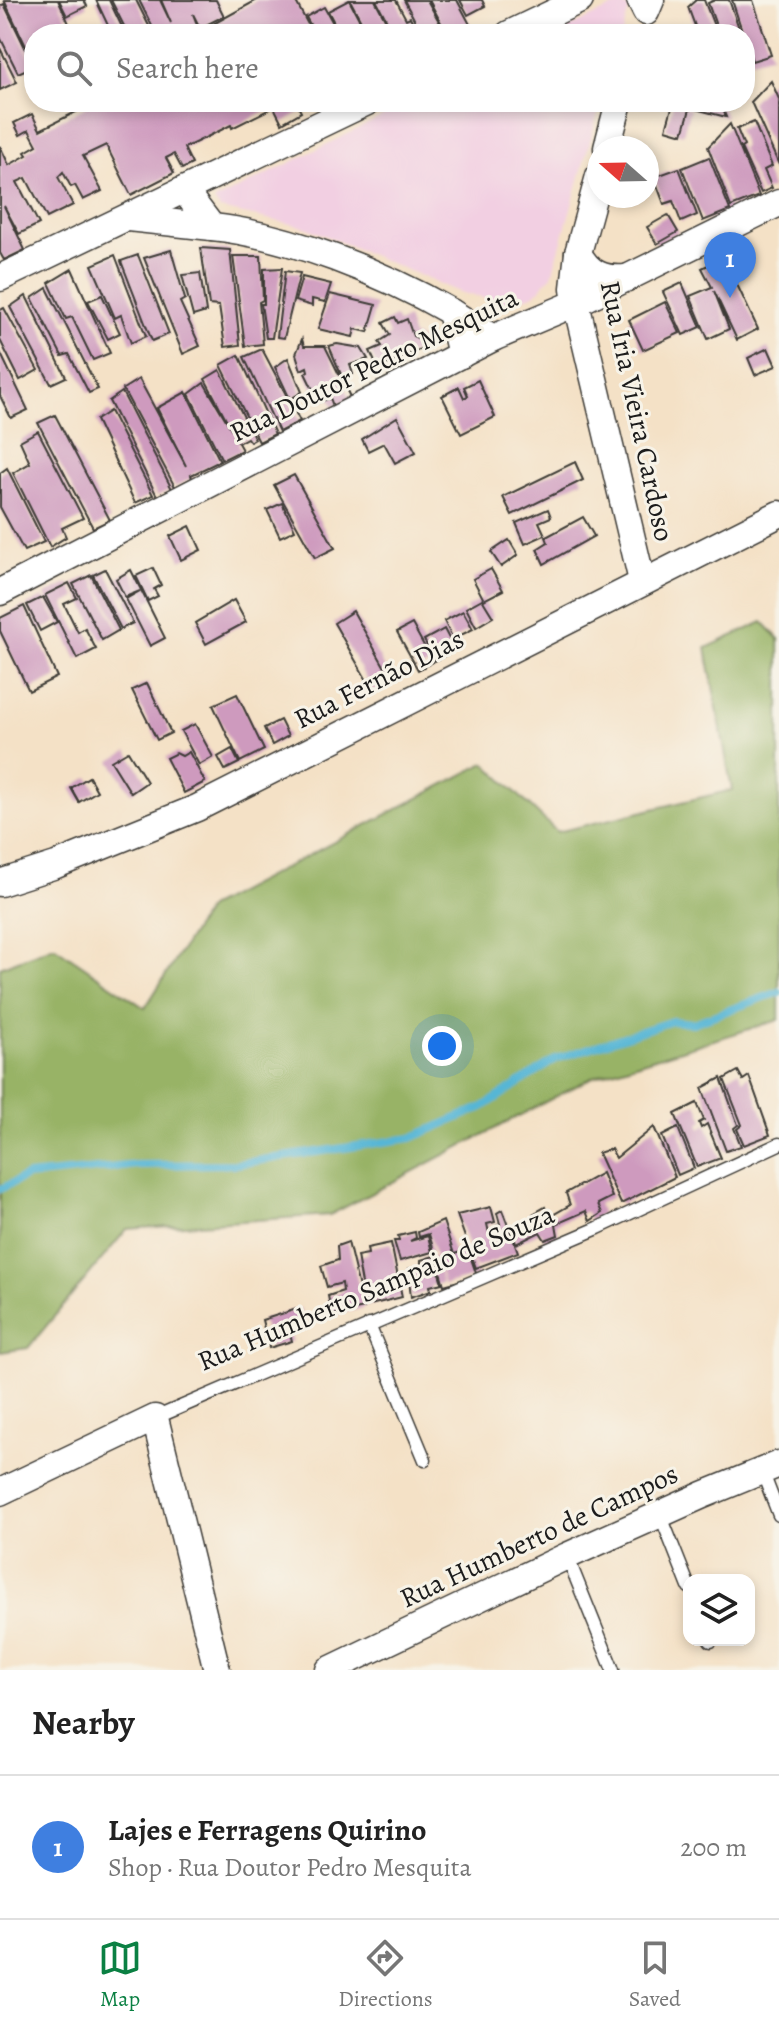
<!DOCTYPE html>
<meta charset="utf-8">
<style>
body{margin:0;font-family:Alegreya,serif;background:#f6f6f6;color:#222}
.controls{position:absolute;right:24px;bottom:24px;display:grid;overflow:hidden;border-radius:16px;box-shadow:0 4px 12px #0003}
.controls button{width:72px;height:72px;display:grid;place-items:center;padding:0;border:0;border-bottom:2px solid #e0e0e0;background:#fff;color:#222;font:40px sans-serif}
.compass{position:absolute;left:587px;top:136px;width:72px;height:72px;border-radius:50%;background:#fff;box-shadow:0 4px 12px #0003;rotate:290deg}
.you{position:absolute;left:442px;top:1046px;width:28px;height:28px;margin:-20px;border:6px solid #fff;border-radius:50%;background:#1a73e8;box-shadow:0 0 0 12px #1a73e833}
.badge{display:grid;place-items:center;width:52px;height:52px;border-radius:50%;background:#0b8043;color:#fff;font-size:26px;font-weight:700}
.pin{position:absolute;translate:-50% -66px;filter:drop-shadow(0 2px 4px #0008)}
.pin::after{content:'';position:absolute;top:42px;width:28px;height:24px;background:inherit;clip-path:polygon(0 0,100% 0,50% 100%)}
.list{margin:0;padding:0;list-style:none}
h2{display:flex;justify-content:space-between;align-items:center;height:104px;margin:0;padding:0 32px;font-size:34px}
h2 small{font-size:26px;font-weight:400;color:#767676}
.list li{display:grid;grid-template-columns:52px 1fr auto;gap:24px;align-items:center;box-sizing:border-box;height:144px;padding:0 32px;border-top:2px solid #e0e0e0}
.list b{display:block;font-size:30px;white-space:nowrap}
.list p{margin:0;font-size:26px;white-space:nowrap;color:#767676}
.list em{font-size:26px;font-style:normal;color:#767676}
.icon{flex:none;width:44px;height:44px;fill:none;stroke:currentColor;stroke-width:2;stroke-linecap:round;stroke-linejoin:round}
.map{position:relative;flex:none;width:779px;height:1670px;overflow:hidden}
.search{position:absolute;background:#fff;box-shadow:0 4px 12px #0003;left:24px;right:24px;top:24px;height:88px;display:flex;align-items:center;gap:20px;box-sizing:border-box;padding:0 28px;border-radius:32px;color:#767676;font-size:30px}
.sheet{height:248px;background:#fff}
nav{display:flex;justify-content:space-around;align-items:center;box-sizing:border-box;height:112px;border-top:2px solid #e0e0e0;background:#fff;font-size:22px;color:#767676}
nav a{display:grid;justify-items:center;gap:4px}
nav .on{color:#0b8043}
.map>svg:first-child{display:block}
</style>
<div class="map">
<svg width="779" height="1670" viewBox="0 0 779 1670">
<rect width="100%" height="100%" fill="#f7f3e8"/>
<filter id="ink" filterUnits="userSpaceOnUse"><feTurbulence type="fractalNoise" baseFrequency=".0125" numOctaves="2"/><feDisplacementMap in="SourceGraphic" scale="16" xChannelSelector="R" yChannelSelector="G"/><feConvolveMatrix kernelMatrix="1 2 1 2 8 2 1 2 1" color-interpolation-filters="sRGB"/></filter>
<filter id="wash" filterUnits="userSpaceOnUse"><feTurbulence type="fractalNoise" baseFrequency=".006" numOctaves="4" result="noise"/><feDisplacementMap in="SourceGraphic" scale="32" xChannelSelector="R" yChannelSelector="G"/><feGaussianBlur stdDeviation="1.8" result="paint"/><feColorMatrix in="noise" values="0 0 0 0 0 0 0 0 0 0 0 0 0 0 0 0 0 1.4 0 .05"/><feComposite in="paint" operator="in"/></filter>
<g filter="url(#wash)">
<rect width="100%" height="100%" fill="#f4e1c6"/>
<g fill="#f2cfe2">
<path d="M620 4 629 9 622 34H555Z"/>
<path d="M411 102H601L552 275 535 294 507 304 459 292 305 227 220 209 214 201Z"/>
</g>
<path fill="#98b366" stroke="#5a6841" stroke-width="2" d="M763 622 779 639V1020L593 1077 330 1215 127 1229 28 1348 0 1352V967L54 946 145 1008 208 908 485 763 557 832 732 790 706 648Z"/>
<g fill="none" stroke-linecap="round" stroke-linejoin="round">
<path stroke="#56b6d5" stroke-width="8" d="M0 1189 27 1176 138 1165 236 1164 411 1138 483 1107 556 1059 672 1021 693 1023 779 992"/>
</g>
<g id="blocks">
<g fill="#ce9abe">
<path d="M4 0H58L74 34H34V63Z"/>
<path d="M59 0H84L87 6 67 16Z"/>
<path d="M96 0H109L123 29 112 34Z"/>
<path d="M111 0H136L153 34H128Z"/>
<path d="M139 0H160L171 23 161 0H216L224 16 200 28 193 14 199 30 190 34H156Z"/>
<path d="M257 0H295L313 34H209L206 28Z"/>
<path d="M349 0 367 34H340L328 11Z"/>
<path d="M350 0H375L393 34H368Z"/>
<path d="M376 0H396L406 19 410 17 419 34H394Z"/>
<path d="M404 0H427L446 34H422Z"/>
<path d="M429 0H457L473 30 466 34H447Z"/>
<path d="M460 0H482L485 6 468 15Z"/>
<path d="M696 0H704L717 34H698L688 7Z"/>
<path d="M715 0H729L741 34H719L708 3Z"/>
<path d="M732 0H753L771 55 752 61Z"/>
<path d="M4 4 34 66 18 73 0 37V6Z"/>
<path d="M324 7 339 34H315L306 17Z"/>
<path d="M0 48 17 82 0 90Z"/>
<path d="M771 81 779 99V165L751 102Z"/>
<path d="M84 102H296L301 112 282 123 274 107 232 128 231 125 209 136 184 148 192 164 182 169 174 154 166 158 174 173 131 195 106 145 83 156 102 191 83 200 75 185 71 187 63 172 58 177 73 205 47 218 26 178 17 182 39 224 19 234 4 206 25 250 4 260 0 253V146L9 165 27 155 25 152 37 145 29 130 20 135 14 123 32 114 40 130 86 107Z"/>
<path d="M692 102H720L726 117 695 109Z"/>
<path d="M673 104 690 109 683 134 666 129Z"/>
<path d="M754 122 772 166 764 170 772 188 761 193 741 148 744 146 737 129Z"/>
<path d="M730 124 759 196 731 207 708 147Z"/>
<path d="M709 157 730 210 703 221 682 168Z"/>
<path d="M679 168 697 215 681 222 673 201 664 204 654 177Z"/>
<path d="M668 215 678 232 657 244 647 227Z"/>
<path d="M201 248 230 250 240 345 225 347 219 306 209 305Z"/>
<path d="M171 250 185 299 180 302 200 346 183 354 144 258Z"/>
<path d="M115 255 146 336 131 343 121 315 115 318 92 265Z"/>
<path d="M138 255 169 334 152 341 121 261Z"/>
<path d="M233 256H261L263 300 259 302 263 344 245 346Z"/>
<path d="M724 257 758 329 737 340 714 291 729 329 708 339 690 296 712 287 702 268Z"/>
<path d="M282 268 272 338H266L261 304H264V269Z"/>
<path d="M72 269 110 353 93 360 72 317 66 319 49 283Z"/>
<path d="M285 271 300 273 284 338 277 337Z"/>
<path d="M200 273 206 312 193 316 182 275Z"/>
<path d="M302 277 331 284 325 302 312 299V306L295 301Z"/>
<path d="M682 283 701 327 683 335 663 292Z"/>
<path d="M47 288 98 389 89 393 69 354 62 356 32 298Z"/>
<path d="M330 294 376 305 368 332 355 329 353 337 318 329Z"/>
<path d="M102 295 120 333 108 339 88 301Z"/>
<path d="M26 296 66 377 51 384 10 307Z"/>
<path d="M665 302 680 333 643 350 629 320Z"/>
<path d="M4 308 38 370 20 380 0 340V310Z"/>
<path d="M395 317 398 323 407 319 413 336 422 340 425 347 378 369 370 351 382 346 379 342 390 335 383 323Z"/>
<path d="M302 339 304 346H325L351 399 333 406 330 398 319 402 305 373 308 371 307 367 301 370 296 354Z"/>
<path d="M337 344 361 348 368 359 350 365 353 374 342 377 329 346Z"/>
<path d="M768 348 776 366 755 375 748 358Z"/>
<path d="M262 349 300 421 279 432 244 357Z"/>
<path d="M0 352 28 410 11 418 0 396Z"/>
<path d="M239 355 275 434 259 442 221 365Z"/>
<path d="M288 358 302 392 290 399 275 367Z"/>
<path d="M220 370 255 439 250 442 247 438 238 443 242 450 222 460 189 394 204 383 232 430 205 379Z"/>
<path d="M139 379 186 466 157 408 186 392 220 461 191 475 192 478 175 487 123 389Z"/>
<path d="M478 380 495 417 461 434 442 396 459 387 464 398 468 396 464 387Z"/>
<path d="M122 392 172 489 157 496 109 401Z"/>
<path d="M110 411 153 495 135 503 96 420Z"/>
<path d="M55 415 110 520 93 528 38 423Z"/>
<path d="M397 417 416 452 395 463 384 443 368 451 362 439Z"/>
<path d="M38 431 83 518 62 528 66 537 50 547 13 473 30 463 20 441Z"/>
<path d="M575 462 583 480 512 515 503 497Z"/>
<path d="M7 468 44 542 24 551 0 507V473Z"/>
<path d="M294 475 335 548 315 558 274 485Z"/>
<path d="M282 503 295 530 280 537 267 510Z"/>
<path d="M548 509 551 517 539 522 545 535 525 544 516 523Z"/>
<path d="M583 517 594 536 544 564 537 549 548 542 546 537Z"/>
<path d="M190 526 201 550 181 560 170 536Z"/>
<path d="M509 540 518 555 501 567 491 552Z"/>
<path d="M153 568 161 585 154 589 158 596 148 601 136 576Z"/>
<path d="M105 569 133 623 121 629 93 575Z"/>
<path d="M491 569 503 590 484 600 473 579Z"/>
<path d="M131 570 165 638 150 646 126 599 140 591 125 597 116 579Z"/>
<path d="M91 575 119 630 102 640 73 584Z"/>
<path d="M69 583 77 598 64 604 78 632 85 628 96 649 77 659 45 595Z"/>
<path d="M43 597 57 622 40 631 27 605Z"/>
<path d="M482 599 493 617 476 627 466 608Z"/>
<path d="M234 600 246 622 206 644 195 623Z"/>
<path d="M24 606 57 677 29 691 0 631V618Z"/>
<path d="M353 611 392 680 373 691 334 623Z"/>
<path d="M463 611 473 629 453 639 444 621Z"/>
<path d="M412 624 433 662 418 670 397 632Z"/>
<path d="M444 629 455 650 435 661 424 640Z"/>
<path d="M147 683 171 733 157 740 132 690Z"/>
<path d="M237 694 264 750 240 762 213 705Z"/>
<path d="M280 720 288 736 272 745 264 728Z"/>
<path d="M195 724 213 757 199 765 181 731Z"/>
<path d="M232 749 239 763 225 770 218 757Z"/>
<path d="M128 751 147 782 131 793 111 761Z"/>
<path d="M189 752 205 782 184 793 166 758 176 753 182 756Z"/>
<path d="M89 777 97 791 79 802 71 788Z"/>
<path d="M738 1071 743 1080 749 1076 770 1135 744 1145 737 1129 742 1125 724 1079Z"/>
<path d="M721 1078 738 1125 734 1128 741 1146 726 1151 702 1088Z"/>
<path d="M697 1103 704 1120 699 1123 701 1128 707 1124 721 1158 697 1167 675 1114Z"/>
<path d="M654 1127 675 1177 621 1204 598 1153 611 1149 616 1158Z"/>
<path d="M678 1128 694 1168 678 1175 662 1136Z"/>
<path d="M602 1173 612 1197 598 1204 602 1213 590 1221 586 1211 556 1224 558 1235 545 1240 540 1232 516 1244 512 1229 535 1222 533 1214 545 1207 549 1217 570 1205 566 1193Z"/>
<path d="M491 1207 495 1222 487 1224 489 1233 495 1232 493 1228 500 1224 497 1213 502 1210 518 1252 476 1268 457 1215Z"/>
<path d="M443 1221 454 1254 468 1250 477 1276 444 1285 429 1234 419 1237 418 1232Z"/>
<path d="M415 1232 416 1238 410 1241 428 1236 432 1252 400 1261 394 1241H399L398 1236Z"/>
<path d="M348 1242 364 1308 332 1315 328 1296 343 1291 342 1283 327 1287 321 1266 338 1260 337 1246Z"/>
<path d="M391 1243 402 1297 366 1306 357 1256 368 1254 367 1248Z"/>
<path d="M434 1256 442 1283 430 1286 431 1290 411 1297 408 1269 421 1266V1260Z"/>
<path d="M300 1308 306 1329 290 1333 292 1341 269 1348 262 1320Z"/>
</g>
</g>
</g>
<g filter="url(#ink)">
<use href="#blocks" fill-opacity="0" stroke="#3c3a36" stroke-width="2"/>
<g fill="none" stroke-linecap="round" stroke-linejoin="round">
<g stroke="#3c3a36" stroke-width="15">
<g id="lane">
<path d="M369 1325 425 1460"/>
<path d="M155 1418 598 1228 779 1144"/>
<path d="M762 1471 779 1515"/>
<path d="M660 1514 689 1587"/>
<path d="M567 1556 613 1670"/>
<path d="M710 1640 711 1641"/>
</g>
</g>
<g stroke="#3c3a36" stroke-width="29">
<g id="street">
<path d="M640 0 646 12 651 0"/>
<path d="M509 34 580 0"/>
<path d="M607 148 619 102"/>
<path d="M128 218 212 227 184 190"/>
<path d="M212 227C289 235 383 273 451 312"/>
<path d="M578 253 599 176"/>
<path d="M0 278 367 102"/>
<path d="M627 278C604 280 589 274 578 253L574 288 576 303 642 581"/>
<path d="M461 355 451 312 493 338"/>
<path d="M0 592 493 338 576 303 779 203"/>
<path d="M0 883 56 865 197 808 779 514"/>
<path d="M0 1492 155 1418 217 1670"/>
<path d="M329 1670 567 1556 703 1495 779 1464"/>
</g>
</g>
<use href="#lane" stroke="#fff" stroke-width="12"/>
<use href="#street" stroke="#fff" stroke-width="26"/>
</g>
</g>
<g text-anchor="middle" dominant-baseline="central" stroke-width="6" stroke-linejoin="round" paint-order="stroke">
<g font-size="28" fill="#1c1c1c" stroke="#f7f3e8">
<text transform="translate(374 365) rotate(-26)">Rua Doutor Pedro Mesquita</text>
<text transform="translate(637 411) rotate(78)">Rua Iria Vieira Cardoso</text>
<text transform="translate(379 679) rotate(-27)">Rua Fernão Dias</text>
<text transform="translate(376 1288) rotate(-23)">Rua Humberto Sampaio de Souza</text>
<text transform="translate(539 1536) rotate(-25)">Rua Humberto de Campos</text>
</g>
</g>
</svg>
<div class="controls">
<button><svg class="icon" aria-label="layers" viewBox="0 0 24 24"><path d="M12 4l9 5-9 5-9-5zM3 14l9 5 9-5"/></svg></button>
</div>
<svg class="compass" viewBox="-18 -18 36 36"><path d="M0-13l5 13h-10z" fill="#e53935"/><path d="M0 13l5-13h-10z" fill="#767676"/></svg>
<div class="you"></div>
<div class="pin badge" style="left:730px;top:298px;background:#3f7fe0">1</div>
<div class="search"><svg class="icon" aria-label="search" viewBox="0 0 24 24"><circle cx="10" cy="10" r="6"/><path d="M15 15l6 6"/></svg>Search here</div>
</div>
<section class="sheet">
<h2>Nearby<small></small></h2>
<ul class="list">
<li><span class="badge" style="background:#3f7fe0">1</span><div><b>Lajes e Ferragens Quirino</b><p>Shop · Rua Doutor Pedro Mesquita</p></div><em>200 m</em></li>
</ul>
</section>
<nav>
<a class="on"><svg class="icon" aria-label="map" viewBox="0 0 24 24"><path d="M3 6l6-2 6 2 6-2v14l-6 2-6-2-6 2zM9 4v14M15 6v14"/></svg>Map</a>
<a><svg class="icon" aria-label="directions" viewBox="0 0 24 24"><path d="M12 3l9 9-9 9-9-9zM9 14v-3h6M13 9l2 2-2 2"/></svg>Directions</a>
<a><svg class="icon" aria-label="saved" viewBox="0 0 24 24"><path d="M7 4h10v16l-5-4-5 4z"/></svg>Saved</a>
</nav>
